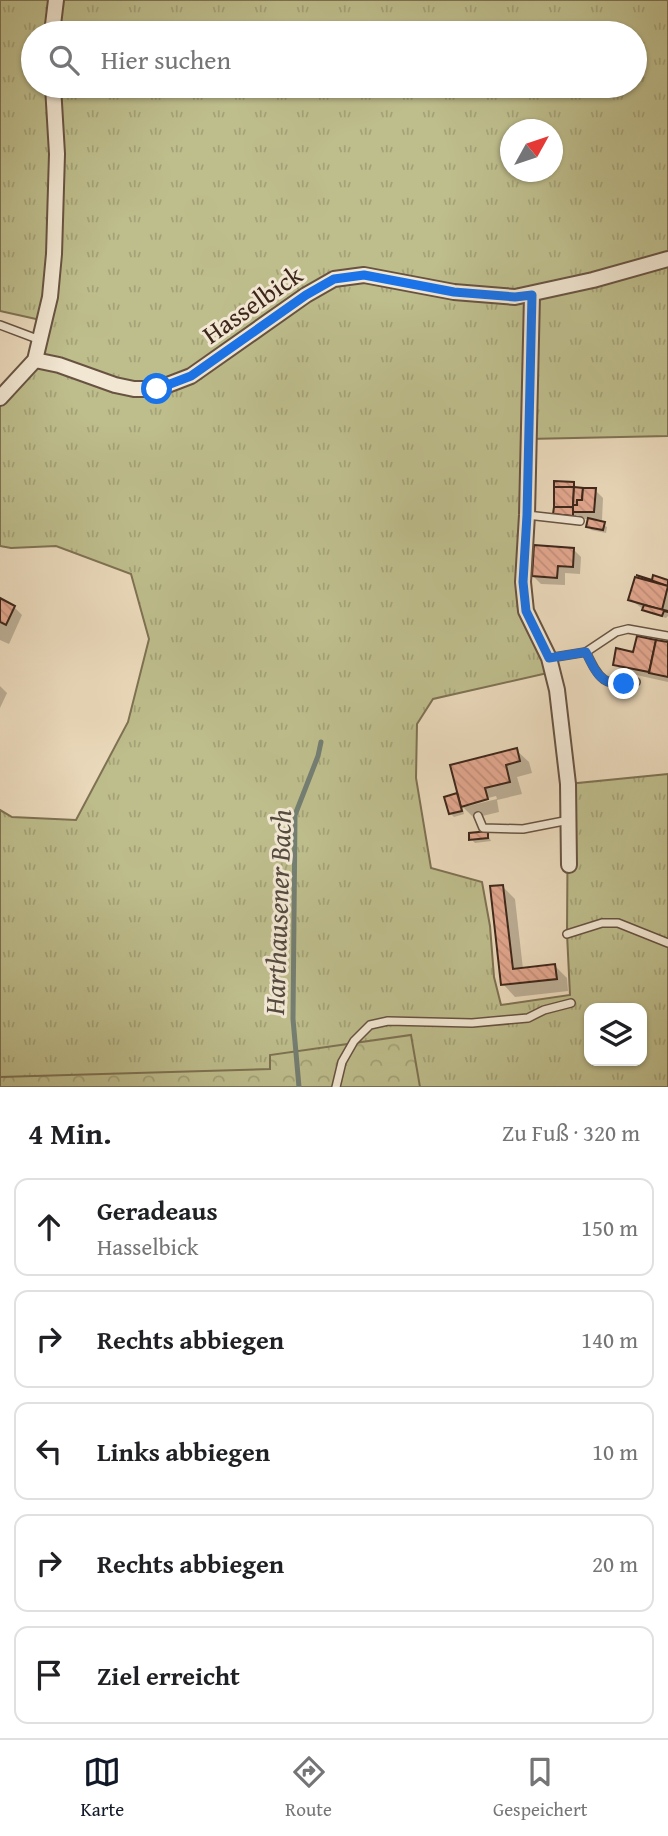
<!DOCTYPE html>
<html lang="de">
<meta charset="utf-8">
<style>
body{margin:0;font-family:"Gentium Book Plus",serif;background:#f2f2f2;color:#202124}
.controls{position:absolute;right:21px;bottom:21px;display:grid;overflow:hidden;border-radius:14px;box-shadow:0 2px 5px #0004}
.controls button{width:63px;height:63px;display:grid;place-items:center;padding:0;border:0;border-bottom:2px solid #e0e0e0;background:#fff;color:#202124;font:35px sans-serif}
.compass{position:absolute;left:500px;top:119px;width:63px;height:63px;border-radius:50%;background:#fff;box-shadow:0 2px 5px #0004;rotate:50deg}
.stop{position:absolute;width:21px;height:21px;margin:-16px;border:5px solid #1a73e8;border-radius:50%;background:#fff}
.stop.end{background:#1a73e8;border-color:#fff;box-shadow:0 2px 7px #0008}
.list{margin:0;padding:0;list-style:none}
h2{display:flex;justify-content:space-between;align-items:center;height:91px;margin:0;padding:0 28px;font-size:30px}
h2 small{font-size:23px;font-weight:400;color:#757577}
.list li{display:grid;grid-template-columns:46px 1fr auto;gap:21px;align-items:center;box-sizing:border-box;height:98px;margin:0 14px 14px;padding:0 14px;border:2px solid #e0e0e0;border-radius:14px}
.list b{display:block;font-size:26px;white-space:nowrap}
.list p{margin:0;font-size:23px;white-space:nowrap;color:#757577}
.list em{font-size:23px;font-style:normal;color:#757577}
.icon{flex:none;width:38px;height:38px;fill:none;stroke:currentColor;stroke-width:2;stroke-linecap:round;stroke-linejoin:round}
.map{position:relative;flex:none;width:668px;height:1087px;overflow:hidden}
.search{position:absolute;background:#fff;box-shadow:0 2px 5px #0004;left:21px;right:21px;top:21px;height:77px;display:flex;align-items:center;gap:18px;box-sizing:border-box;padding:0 24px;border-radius:38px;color:#757577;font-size:26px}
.sheet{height:651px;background:#fff}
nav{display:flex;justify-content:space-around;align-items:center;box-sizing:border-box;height:98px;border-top:2px solid #e0e0e0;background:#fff;font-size:19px;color:#757577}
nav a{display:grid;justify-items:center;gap:4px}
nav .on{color:#111827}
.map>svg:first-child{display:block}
</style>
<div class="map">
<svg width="668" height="1087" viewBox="0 0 668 1087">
<defs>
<pattern id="grass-tufts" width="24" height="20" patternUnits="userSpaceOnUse" patternTransform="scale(1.75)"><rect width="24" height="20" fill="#bebd8c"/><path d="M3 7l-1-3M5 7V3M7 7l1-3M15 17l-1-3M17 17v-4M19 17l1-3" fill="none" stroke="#a4a278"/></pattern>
<pattern id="forest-crowns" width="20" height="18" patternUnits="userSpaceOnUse" patternTransform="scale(1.75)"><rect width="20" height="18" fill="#bebd8c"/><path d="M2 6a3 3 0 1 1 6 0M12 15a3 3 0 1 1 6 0" fill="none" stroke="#a4a278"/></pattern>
<pattern id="building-back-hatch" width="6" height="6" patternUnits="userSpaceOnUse" patternTransform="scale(1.75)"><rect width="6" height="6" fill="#e4a890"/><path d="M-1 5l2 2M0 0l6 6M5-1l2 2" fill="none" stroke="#c4907c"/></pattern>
</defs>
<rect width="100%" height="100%" fill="#ebdabc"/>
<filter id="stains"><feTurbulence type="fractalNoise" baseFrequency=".00286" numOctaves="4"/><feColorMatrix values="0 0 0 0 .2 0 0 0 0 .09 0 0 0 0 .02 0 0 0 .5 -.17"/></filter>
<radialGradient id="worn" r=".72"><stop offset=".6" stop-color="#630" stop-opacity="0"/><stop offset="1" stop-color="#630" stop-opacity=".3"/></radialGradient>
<path fill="url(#grass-tufts)" stroke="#7e7253" stroke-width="2" fill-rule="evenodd" d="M0 0H668V436L528 439 523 582 552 672 433 699 417 724 416 778 431 868 482 882 490 926 494 977 501 1005 570 995 567 934 568 784 668 774V1087H0V810L12 817 76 820 128 722 149 639 131 574 56 546 11 548 0 546V406L23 378 45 321 0 311ZM33 33H635V86H33ZM510 130H552V172H510ZM589 1008H642V1061H589Z"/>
<path fill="url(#forest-crowns)" stroke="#7e7253" stroke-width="2" d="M411 1035 420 1087H0V1077L270 1069V1055Z"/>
<g fill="#0003" fill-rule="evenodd">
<path d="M573 483 576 489 595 490 603 498 602 520 592 519 607 527 606 533 591 530 588 526 589 519H583L578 515H576V519L559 517 555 514Z"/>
<path d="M573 549 581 557 580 574 565 573V585L541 584 533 576Z"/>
<path d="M654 578 668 582V616L666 618 648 613 630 599 653 583Z"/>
<path d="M0 600 14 607 22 615 9 644 0 640Z"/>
<path d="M638 638 668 644V682L623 672 615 664 635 654Z"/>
<path d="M0 686 7 693 0 708Z"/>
<path d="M516 750 529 762 532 773 517 777 522 794 497 800 499 812 474 818 462 806 464 814 454 817 450 813 446 798 459 795ZM496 796 497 799 468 806V803Z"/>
<path d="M487 833 491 841 475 843 471 839Z"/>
<path d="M503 887 515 899 523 969 555 966 567 978 568 991 515 997 503 984Z"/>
</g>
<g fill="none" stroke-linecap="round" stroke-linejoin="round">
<path stroke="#747f73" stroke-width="5" d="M299 1087 293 1019 295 815 318 756 321 742"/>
</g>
<g fill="url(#building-back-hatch)" stroke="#3d261a" stroke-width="2">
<path d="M554 481 574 482V487H554Z"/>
<path d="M554 487H574L573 507H554Z"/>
<path d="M574 487 583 488 582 500H577V505H573Z"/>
<path d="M583 488H596L594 512H573V505H577V500H582Z"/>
<path d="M554 507H573V516L553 514Z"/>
<path d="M588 518 605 522 603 530 586 527Z"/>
<path d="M534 545 574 548 573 567 558 566 557 578 532 576Z"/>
<path d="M636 575 652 580 653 575 668 580V586Z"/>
<path d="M635 577 668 586 662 610 628 600Z"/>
<path d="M0 598 15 606 6 625 0 622Z"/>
<path d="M644 605 668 611V612L664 611 662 616 642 610Z"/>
<path d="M637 636 656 640 649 672 613 665 616 648 633 652Z"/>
<path d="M656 640 668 642V677L649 673Z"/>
<path d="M517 748 520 761 506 765 510 782 485 788 488 799 461 807 450 765Z"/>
<path d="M457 793 462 811 449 814 444 797Z"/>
<path d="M488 831V838L469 840V833Z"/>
<path d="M503 885 513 969 555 964 557 979 501 985 490 886Z"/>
</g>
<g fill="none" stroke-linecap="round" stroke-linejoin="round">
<g stroke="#685342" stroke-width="10">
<g id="service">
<path d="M0 325 40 340"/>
<path d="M527 515 580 521"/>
<path d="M586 652C599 679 604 688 636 682"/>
<path d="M549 658 586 652 616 632 628 629 668 636"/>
<path d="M478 816 483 828 523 829 569 820"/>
<path d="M567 934 602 923H618L668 943"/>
<path d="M336 1087 342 1062 354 1041 370 1025 388 1021 472 1023 528 1018 544 1010 571 1003"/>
</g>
</g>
<g stroke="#685342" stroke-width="18">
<g id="minor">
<path d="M52 33 56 0"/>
<path d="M532 295 527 515 523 582 526 611 549 658 557 690 568 784 569 865"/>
<path d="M35 360 59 365 115 385 134 389H157L191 376 306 295 334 279 364 275 454 292 515 297 593 280 668 259"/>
<path d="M0 398 35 360 50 297 54 254 57 154 53 86"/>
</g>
</g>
<use href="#service" stroke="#f2e7d3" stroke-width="7"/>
<use href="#minor" stroke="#f2e7d3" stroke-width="14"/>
</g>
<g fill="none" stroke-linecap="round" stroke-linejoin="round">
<path stroke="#1a73e8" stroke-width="9" d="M157 389 191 376 306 295 334 279 364 275 454 292 515 297 532 295 527 515 523 582 526 611 549 658 586 652C594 670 601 686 624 684"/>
</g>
<g text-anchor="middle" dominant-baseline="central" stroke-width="6" stroke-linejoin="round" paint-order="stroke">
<g font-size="26" fill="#3d261a" stroke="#f2e7d3">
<text transform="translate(252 304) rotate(-35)">Hasselbick</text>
</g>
<g font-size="28" font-style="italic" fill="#544b3f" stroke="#f2e7d3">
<text transform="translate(277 912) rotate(-88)">Harthausener Bach</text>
</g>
</g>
<rect width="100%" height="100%" filter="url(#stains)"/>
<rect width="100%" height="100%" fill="url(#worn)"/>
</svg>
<div class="controls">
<button><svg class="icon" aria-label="layers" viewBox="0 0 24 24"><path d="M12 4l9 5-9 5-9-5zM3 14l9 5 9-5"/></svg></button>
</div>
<svg class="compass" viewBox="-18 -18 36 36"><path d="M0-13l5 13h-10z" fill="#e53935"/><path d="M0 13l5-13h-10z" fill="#757577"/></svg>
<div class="stop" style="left:157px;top:389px"></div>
<div class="stop end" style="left:624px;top:684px"></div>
<div class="search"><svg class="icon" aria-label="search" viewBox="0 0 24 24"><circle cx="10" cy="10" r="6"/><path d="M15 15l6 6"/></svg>Hier suchen</div>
</div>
<section class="sheet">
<h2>4 Min.<small>Zu Fuß · 320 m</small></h2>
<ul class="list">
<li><svg class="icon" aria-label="ahead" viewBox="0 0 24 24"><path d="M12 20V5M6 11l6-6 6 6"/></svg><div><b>Geradeaus</b><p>Hasselbick</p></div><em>150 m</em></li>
<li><svg class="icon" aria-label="right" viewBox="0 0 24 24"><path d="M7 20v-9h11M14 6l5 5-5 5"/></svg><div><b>Rechts abbiegen</b></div><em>140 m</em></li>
<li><svg class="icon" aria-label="left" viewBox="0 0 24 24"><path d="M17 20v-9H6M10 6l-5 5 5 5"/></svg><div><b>Links abbiegen</b></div><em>10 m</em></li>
<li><svg class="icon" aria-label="right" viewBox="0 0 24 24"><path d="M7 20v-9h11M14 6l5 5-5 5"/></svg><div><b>Rechts abbiegen</b></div><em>20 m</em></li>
<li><svg class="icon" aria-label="arrive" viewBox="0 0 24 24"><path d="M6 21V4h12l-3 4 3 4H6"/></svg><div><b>Ziel erreicht</b></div></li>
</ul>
</section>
<nav>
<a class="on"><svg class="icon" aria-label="map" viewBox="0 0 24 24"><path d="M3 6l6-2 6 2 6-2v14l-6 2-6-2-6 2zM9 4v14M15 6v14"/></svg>Karte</a>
<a><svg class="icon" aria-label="directions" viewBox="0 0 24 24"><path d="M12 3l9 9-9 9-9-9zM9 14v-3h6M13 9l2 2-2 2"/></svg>Route</a>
<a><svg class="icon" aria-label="saved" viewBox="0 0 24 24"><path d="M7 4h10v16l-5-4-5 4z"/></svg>Gespeichert</a>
</nav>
